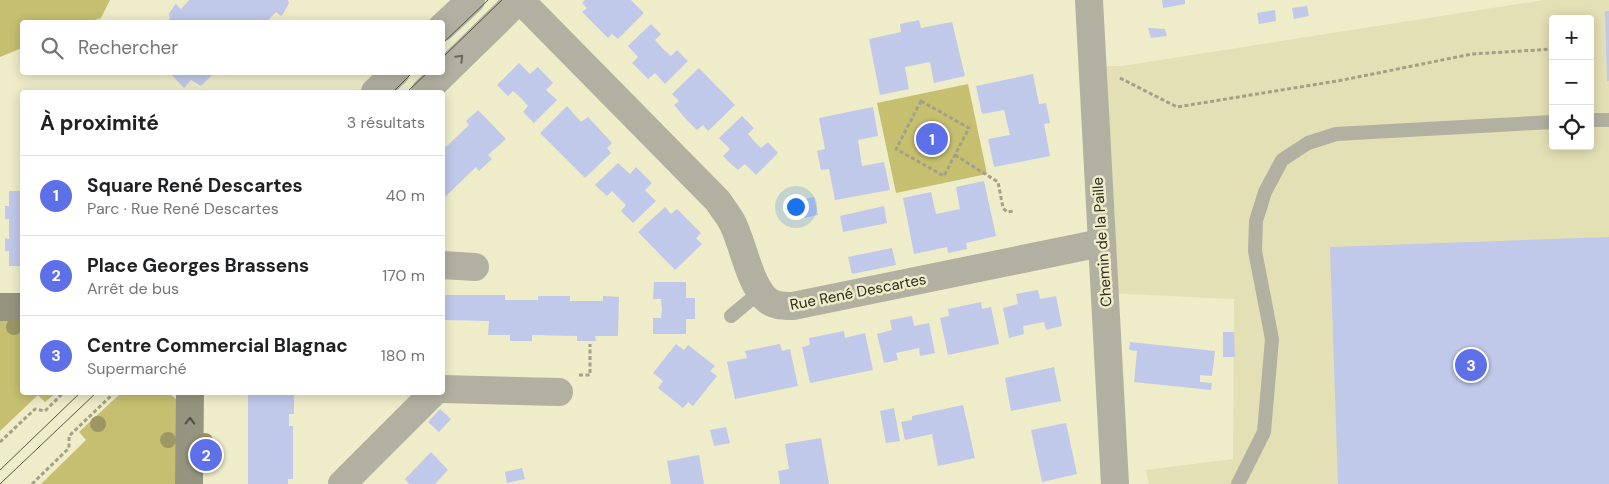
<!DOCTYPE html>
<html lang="fr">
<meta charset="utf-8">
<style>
body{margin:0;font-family:"DM Sans",sans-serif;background:#f2f2f2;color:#202124}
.controls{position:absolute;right:15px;top:15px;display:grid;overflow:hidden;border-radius:5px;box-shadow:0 2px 12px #0003}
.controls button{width:45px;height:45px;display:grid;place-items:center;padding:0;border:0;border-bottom:1px solid #e0e0e0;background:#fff;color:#202124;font:25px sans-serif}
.you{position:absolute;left:795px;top:206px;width:18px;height:18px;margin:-12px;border:4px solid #fff;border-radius:50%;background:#1a73e8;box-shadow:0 0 0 8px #1a73e833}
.badge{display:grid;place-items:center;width:32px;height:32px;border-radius:50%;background:#5e70e8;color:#fff;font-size:16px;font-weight:700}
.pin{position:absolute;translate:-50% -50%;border:2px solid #fff;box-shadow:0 1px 5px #0006}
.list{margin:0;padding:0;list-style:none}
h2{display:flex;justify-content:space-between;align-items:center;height:65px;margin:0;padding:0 20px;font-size:21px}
h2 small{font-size:16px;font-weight:400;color:#757577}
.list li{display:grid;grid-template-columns:32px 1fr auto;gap:15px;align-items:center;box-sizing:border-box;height:80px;padding:0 20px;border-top:1px solid #e0e0e0}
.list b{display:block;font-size:19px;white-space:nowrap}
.list p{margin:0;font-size:16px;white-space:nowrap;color:#757577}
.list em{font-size:16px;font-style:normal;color:#757577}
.icon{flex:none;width:28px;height:28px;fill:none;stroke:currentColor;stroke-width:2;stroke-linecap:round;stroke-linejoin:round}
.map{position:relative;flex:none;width:1609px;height:484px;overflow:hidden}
.search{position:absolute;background:#fff;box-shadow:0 2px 12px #0003;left:20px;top:20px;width:425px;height:55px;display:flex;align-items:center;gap:12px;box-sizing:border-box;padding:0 18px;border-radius:5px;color:#757577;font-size:19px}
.panel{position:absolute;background:#fff;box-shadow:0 2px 12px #0003;left:20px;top:90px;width:425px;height:305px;border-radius:5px}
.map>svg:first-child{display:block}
</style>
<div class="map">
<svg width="1609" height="484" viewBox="0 0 1609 484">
<rect width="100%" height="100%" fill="#eeecc9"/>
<path fill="#e3e0b5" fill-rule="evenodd" d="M1544 0H1609V484H1149L1146 470 1233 459 1234 299 1106 293 1092 66H1122ZM1553 19H1590V146H1553Z"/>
<g fill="#c6bf70">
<path d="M0 0H110L101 18 88 22H22V48L0 57Z"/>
<path d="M968 84 987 174 896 193 877 103Z"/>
<path d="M0 319H22V392L56 393 45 402 38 395 0 431Z"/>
<path d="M121 393H169L179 402 178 484H41L86 440 79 432Z"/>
</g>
<g fill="#c0c9e9">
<path d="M189 0H288L289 3 283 14 281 16 276 12 266 22H166L170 19 169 14 174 6 176 4 181 9Z"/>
<path d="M585 0H631L644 13 618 39 612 34 608 38 582 12 587 8 582 3Z"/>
<path d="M1162 0H1185V4L1163 8Z"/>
<path d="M1307 6 1309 16 1294 19 1292 8Z"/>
<path d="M1275 10 1276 21 1259 24 1257 13Z"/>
<path d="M1605 11H1609V81H1607Z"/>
<path d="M919 20 921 28 952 22 965 76 934 83 930 62 905 67 909 89 880 95 869 39 901 32 900 24Z"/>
<path d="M651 24 661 34 655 40 663 49 671 56 677 50 688 61 665 84 655 73 648 79 632 63 638 57 628 46Z"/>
<path d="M1148 28 1165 29 1167 36 1151 38Z"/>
<path d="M519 63 530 74 538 67 553 83 546 90 557 100 534 123 523 112 528 106 521 98 513 91 508 96 497 85Z"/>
<path d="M699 68 735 105 708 131 703 125 697 130 685 118 674 105 679 101 672 94Z"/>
<path d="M169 72H215L201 86 191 80 184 88Z"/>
<path d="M1033 74 1039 104 1046 103 1050 123 1044 124 1050 156 994 167 988 139 1010 135 1004 110 982 114 976 86Z"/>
<path d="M567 106 581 122 588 117 612 143 607 148 611 153 585 178 540 133Z"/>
<path d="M873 107 878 136 858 140 862 166 884 162 890 190 835 200 829 169 821 170 817 151 825 149 819 118Z"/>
<path d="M478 110 506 139 488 155 492 159 479 171 476 167 442 200V144L446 147 469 125 466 121Z"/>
<path d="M742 116 754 128 748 134 753 140 761 148 768 142 778 153 756 175 745 164 738 170 730 163 723 156 730 149 719 138Z"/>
<path d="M618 163 630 174 636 167 652 183 645 190 656 201 633 223 621 211 626 205 612 191 607 196 595 185Z"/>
<path d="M984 181 996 236 966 243 967 249 948 253 947 247 914 254 903 198 931 192 936 214 960 209 956 187Z"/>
<path d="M9 191H22V266H9V251H5V238L9 239V219H5V206H9Z"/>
<path d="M814 197 818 215 800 219 796 201Z"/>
<path d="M884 206 887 223 843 232 840 216Z"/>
<path d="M665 207 671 214 677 209 701 233 696 238 702 244 675 270 638 232Z"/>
<path d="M1609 237V484H1338L1330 247Z"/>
<path d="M892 248 896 265 852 274 848 257Z"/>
<path d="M654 282H686V298H695V319H686V334H653V318H661L662 309 661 299H653Z"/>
<path d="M1038 290 1040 299 1056 296 1062 326 1046 330 1044 322 1023 326 1024 334 1009 338 1003 308 1018 304 1016 294Z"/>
<path d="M442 295H505V300H538V296H570V301H603V296L619 297 618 336H595L596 341H577V336L532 335V341H510V335H488L489 321 442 320Z"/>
<path d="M981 302 982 309 991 307 999 344 948 355 940 318 949 316 948 309Z"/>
<path d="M912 316 914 326 929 323 935 353 920 356 919 348 896 353 898 360 884 363 877 334 892 330 890 320Z"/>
<path d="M844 331 845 338 865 333 873 370 810 383 802 347 810 345 809 338Z"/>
<path d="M1223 332H1234L1235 357H1223Z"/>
<path d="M1130 342 1215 351 1212 376 1200 375V382L1212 383 1211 390 1134 382 1137 351 1129 350Z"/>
<path d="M676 344 684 350 688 345 710 362 715 366 710 371 717 376 693 406 688 402 683 408 658 388 663 381 653 373Z"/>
<path d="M780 344 782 351 790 349 798 386 735 399 727 362 747 358 745 351Z"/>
<path d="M1054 367 1061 401 1011 411 1005 378Z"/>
<path d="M248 392H294V414H289V426H293V479H288V484H248Z"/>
<path d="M963 405 975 458 938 466 932 434 905 440 901 422 912 420V416Z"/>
<path d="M894 408 900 441 886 443 880 411Z"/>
<path d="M440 409 451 419 439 432 428 422Z"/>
<path d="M1066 423 1077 474 1042 482 1031 430Z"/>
<path d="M726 427 730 443 714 446 710 430Z"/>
<path d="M821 438 829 484H780L778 471 789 469 785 444Z"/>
<path d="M431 452 448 470 435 484H409L405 479Z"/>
<path d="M699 455 704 484H671L667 461Z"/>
<path d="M522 468 525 479 507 483 505 472Z"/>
</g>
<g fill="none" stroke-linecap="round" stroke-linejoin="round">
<g stroke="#a2a086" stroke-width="3" stroke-dasharray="4 2.5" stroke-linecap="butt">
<path d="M1120 78 1177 107 1343 80 1472 54 1553 49"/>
<path d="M921 101 969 128 944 176 896 149Z"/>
<path d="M955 155 998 182 1003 208 1007 212 1015 211"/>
<path d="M579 375H590V344"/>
<path d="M0 442 35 409 45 411 64 392"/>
<path d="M32 484 69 448V436L115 392"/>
</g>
<g stroke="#b1b0a1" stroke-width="14">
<path d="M1590 120H1609"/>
<path d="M731 316 760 292"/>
<path d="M1238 484 1264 432 1272 339 1255 251 1256 221 1265 192 1282 160 1308 143 1336 134 1553 122"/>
</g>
<g stroke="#b1b0a1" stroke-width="28">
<path d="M520 0 718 201C723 209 729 216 733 224 743 245 749 280 764 297 772 306 782 306 793 306L1101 243"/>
<path d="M1089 0 1115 484"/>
<path d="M442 27 471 0"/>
<path d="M375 92 396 72"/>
<path d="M425 92 519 0"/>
<path d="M442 265 475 267"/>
<path d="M442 389 559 392"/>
<path d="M342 484 434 392"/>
</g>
<g stroke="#95947e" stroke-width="28">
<path d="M0 307H22"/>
<path d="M189 484 190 392"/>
</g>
<g stroke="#575544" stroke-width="1">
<path d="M442 44 488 0"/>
<path d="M442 58 502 0"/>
<path d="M393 92 413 72"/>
<path d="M407 92 428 72"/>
<path d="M0 470 81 392"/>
<path d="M0 484 97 392"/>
</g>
</g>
<g fill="#9c9765">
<circle cx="14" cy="327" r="8"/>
<circle cx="98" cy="424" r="8"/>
<circle cx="168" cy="440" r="8"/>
<circle cx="205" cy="441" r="8"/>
</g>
<defs><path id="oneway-chevron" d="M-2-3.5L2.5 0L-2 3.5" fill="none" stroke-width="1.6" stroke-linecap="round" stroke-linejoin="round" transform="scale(1.25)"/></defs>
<use stroke="#686759" href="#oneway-chevron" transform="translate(460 58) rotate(-45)"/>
<use stroke="#515040" href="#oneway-chevron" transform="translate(190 421) rotate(-89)"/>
<g text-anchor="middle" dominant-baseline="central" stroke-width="5" stroke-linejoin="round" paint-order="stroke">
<g font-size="15" fill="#2c2b1e" stroke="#eeecc9">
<text transform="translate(1102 242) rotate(-94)">Chemin de la Paille</text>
<text transform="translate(858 292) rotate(-11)">Rue René Descartes</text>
</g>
</g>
</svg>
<div class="controls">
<button>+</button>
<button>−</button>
<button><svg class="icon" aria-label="locate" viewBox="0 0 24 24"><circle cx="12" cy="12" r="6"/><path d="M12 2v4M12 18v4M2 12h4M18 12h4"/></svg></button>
</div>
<div class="you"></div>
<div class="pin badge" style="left:932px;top:139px">1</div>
<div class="pin badge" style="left:206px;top:455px">2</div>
<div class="pin badge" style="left:1471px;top:365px">3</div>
<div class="search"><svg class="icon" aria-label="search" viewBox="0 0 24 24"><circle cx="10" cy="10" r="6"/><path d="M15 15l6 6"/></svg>Rechercher</div>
<section class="panel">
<h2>À proximité<small>3 résultats</small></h2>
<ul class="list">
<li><span class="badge">1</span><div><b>Square René Descartes</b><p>Parc · Rue René Descartes</p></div><em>40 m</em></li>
<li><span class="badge">2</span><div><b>Place Georges Brassens</b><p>Arrêt de bus</p></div><em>170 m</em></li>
<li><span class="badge">3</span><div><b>Centre Commercial Blagnac</b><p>Supermarché</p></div><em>180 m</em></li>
</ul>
</section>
</div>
